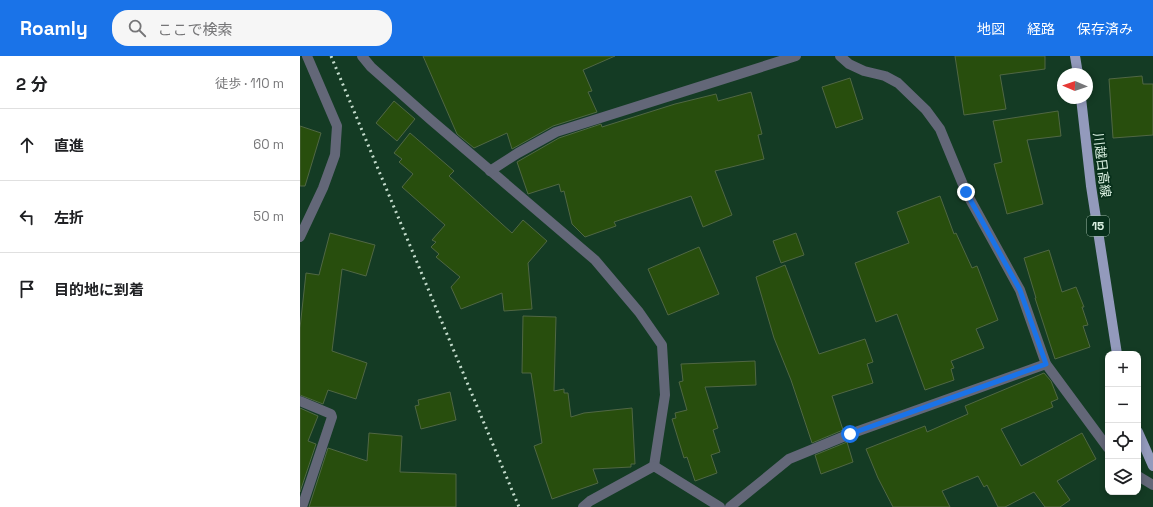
<!DOCTYPE html>
<html lang="ja">
<meta charset="utf-8">
<style>
body{margin:0;font-family:"Space Grotesk","Noto Sans JP",sans-serif;background:#f6f6f6;color:#202124}
.controls{position:absolute;right:12px;bottom:12px;display:grid;overflow:hidden;border-radius:8px;box-shadow:0 2px 6px #0003}
.controls button{width:36px;height:36px;display:grid;place-items:center;padding:0;border:0;border-bottom:1px solid #e0e0e0;background:#fff;color:#202124;font:20px sans-serif}
.compass{position:absolute;left:757px;top:12px;width:36px;height:36px;border-radius:50%;background:#fff;box-shadow:0 2px 6px #0003;rotate:272deg}
.stop{position:absolute;width:12px;height:12px;margin:-9px;border:3px solid #1a73e8;border-radius:50%;background:#fff}
.stop.end{background:#1a73e8;border-color:#fff;box-shadow:0 1px 4px #0008}
.list{margin:0;padding:0;list-style:none}
h2{display:flex;justify-content:space-between;align-items:center;height:52px;margin:0;padding:0 16px;font-size:17px}
h2 small{font-size:13px;font-weight:400;color:#757577}
.list li{display:grid;grid-template-columns:26px 1fr auto;gap:12px;align-items:center;box-sizing:border-box;height:72px;padding:0 16px;border-top:1px solid #e0e0e0}
.list b{display:block;font-size:15px;white-space:nowrap}
.list em{font-size:13px;font-style:normal;color:#757577}
.icon{flex:none;width:22px;height:22px;fill:none;stroke:currentColor;stroke-width:2;stroke-linecap:round;stroke-linejoin:round}
.map{position:relative;flex:none;width:853px;height:451px;overflow:hidden}
header{display:flex;align-items:center;gap:24px;box-sizing:border-box;height:56px;padding:0 20px;background:#1a73e8;color:#fff}
header strong{font-size:19px}
nav{display:flex;gap:22px;margin-inline-start:auto;font-size:14px}
.search{width:280px;height:36px;background:#f6f6f6;display:flex;align-items:center;gap:10px;box-sizing:border-box;padding:0 14px;border-radius:16px;color:#757577;font-size:15px}
main{display:flex}
aside{flex:1;background:#fff}
.map>svg:first-child{display:block}
</style>
<header>
<strong>Roamly</strong>
<div class="search"><svg class="icon" aria-label="search" viewBox="0 0 24 24"><circle cx="10" cy="10" r="6"/><path d="M15 15l6 6"/></svg>ここで検索</div>
<nav><a>地図</a><a>経路</a><a>保存済み</a></nav>
</header>
<main>
<aside>
<h2>2 分<small>徒歩 · 110 m</small></h2>
<ul class="list">
<li><svg class="icon" aria-label="ahead" viewBox="0 0 24 24"><path d="M12 20V5M6 11l6-6 6 6"/></svg><div><b>直進</b></div><em>60 m</em></li>
<li><svg class="icon" aria-label="left" viewBox="0 0 24 24"><path d="M17 20v-9H6M10 6l-5 5 5 5"/></svg><div><b>左折</b></div><em>50 m</em></li>
<li><svg class="icon" aria-label="arrive" viewBox="0 0 24 24"><path d="M6 21V4h12l-3 4 3 4H6"/></svg><div><b>目的地に到着</b></div></li>
</ul>
</aside>
<div class="map">
<svg width="853" height="451" viewBox="0 0 853 451">
<rect width="100%" height="100%" fill="#143b24"/>
<g fill="#284e0d" stroke="#506744">
<path d="M123 0H315L283 14 292 35 288 36 297 56 253 70 212 93 207 77 174 92 157 78Z"/>
<path d="M655 0H745V13L700 19 706 53 664 59Z"/>
<path d="M842 20 843 28H853V79L813 82 809 23Z"/>
<path d="M550 22 563 63 536 72 522 31Z"/>
<path d="M451 36 462 78 458 79 464 103 415 115 432 159 403 171 391 140 314 166 316 170 285 181 272 168 264 135 261 136 259 128 228 138 217 106 259 82 301 68 302 71 375 48 416 38 418 45Z"/>
<path d="M94 45 115 63 97 85 76 67Z"/>
<path d="M758 55 761 80 727 84 743 148 707 158 694 108 702 106 693 65Z"/>
<path d="M0 70 21 77 5 130H0Z"/>
<path d="M110 77 154 115 149 120 212 177 223 164 247 185 228 207 232 253 204 255 202 237 161 253 151 231 160 221 136 201 139 198 131 191 136 186 132 184 145 169 102 131 113 118 99 106 102 103 94 97Z"/>
<path d="M640 140 654 178 656 177 672 212 677 210 698 264 676 273 684 292 651 305 654 312 651 313 654 324 625 334 597 258 576 266 555 207 609 187 597 156Z"/>
<path d="M30 177 75 189 66 220 42 213 32 295 67 307 56 343 28 334 23 348 0 339V272L6 217 19 219Z"/>
<path d="M496 177 504 199 481 207 473 185Z"/>
<path d="M399 191 419 238 368 259 348 213Z"/>
<path d="M749 194 762 236 776 231 784 251H782L788 269 783 270 790 291 755 303 735 242H736L724 202Z"/>
<path d="M485 209 519 298 565 283 573 306 567 308 573 327 532 340 543 374 512 387 491 324 474 282 456 221Z"/>
<path d="M223 260 256 261 254 335 264 333V337H268L271 361 284 357 332 352 335 408H331V411L293 413 298 427 252 443 234 390 242 387 231 317H222Z"/>
<path d="M455 305 456 329 405 331 418 372 413 374 420 396 411 399 417 417 395 425 387 401 384 402 372 363 376 362 375 357 387 354 379 326 383 325 381 308Z"/>
<path d="M744 317 751 325 758 343 751 346 753 351 701 373 721 410 782 377 796 403 757 425 770 444 760 451H745L734 436 705 451H698L687 429 684 431 678 420 642 435 650 451H593L578 422 566 393 625 370 627 376 668 358 665 350Z"/>
<path d="M150 336 156 364 121 373 115 350 119 349 118 344Z"/>
<path d="M0 352 18 360 8 385 16 388 0 436Z"/>
<path d="M69 377 102 380 100 416 156 418V451H9L28 392 67 405Z"/>
<path d="M547 386 553 406 521 418 515 399Z"/>
</g>
<g fill="none" stroke-linecap="round" stroke-linejoin="round">
<g stroke="#636778" stroke-width="10">
<path d="M62 0 71 11 131 64 295 204 339 256 362 289 365 339 354 410"/>
<path d="M540 0 549 8 564 15 585 20 598 27 626 54 640 73 666 136 720 234 746 308 808 392"/>
<path d="M190 115 218 97 256 76 496 0"/>
<path d="M0 181 23 132 35 99 37 70 7 0"/>
<path d="M0 345 31 358 32 361 2 451"/>
<path d="M838 420 853 429"/>
<path d="M283 451 290 445 354 410 420 451"/>
<path d="M430 451 489 403 550 378 746 308"/>
</g>
<g stroke="#939abc" stroke-width="10">
<path d="M775 0 778 18"/>
<path d="M781 42 791 130 817 298"/>
<path d="M838 376 853 410"/>
</g>
<path stroke="#c4dccc" stroke-width="3" stroke-dasharray="2 4" stroke-linecap="butt" d="M31 0 219 451"/>
</g>
<g fill="none" stroke-linecap="round" stroke-linejoin="round">
<path stroke="#1a73e8" stroke-width="5" d="M550 378 746 308 720 234 666 136"/>
</g>
<g text-anchor="middle" dominant-baseline="central" stroke-width="3.5" stroke-linejoin="round" paint-order="stroke">
<rect fill="#08301b" stroke="#9cb8a7" stroke-width="1" x="787" y="160" width="22" height="20" rx="3"/>
<g font-size="12" font-weight="bold" fill="#dcf2e3">
<text x="798" y="170">15</text>
</g>
<g font-size="13" fill="#dcf2e3" stroke="#08301b">
<text transform="translate(802 109) rotate(83)">川越日高線</text>
</g>
</g>
</svg>
<div class="controls">
<button>+</button>
<button>−</button>
<button><svg class="icon" aria-label="locate" viewBox="0 0 24 24"><circle cx="12" cy="12" r="6"/><path d="M12 2v4M12 18v4M2 12h4M18 12h4"/></svg></button>
<button><svg class="icon" aria-label="layers" viewBox="0 0 24 24"><path d="M12 4l9 5-9 5-9-5zM3 14l9 5 9-5"/></svg></button>
</div>
<svg class="compass" viewBox="-18 -18 36 36"><path d="M0-13l5 13h-10z" fill="#e53935"/><path d="M0 13l5-13h-10z" fill="#757577"/></svg>
<div class="stop" style="left:550px;top:378px"></div>
<div class="stop end" style="left:666px;top:136px"></div>
</div>
</main>
